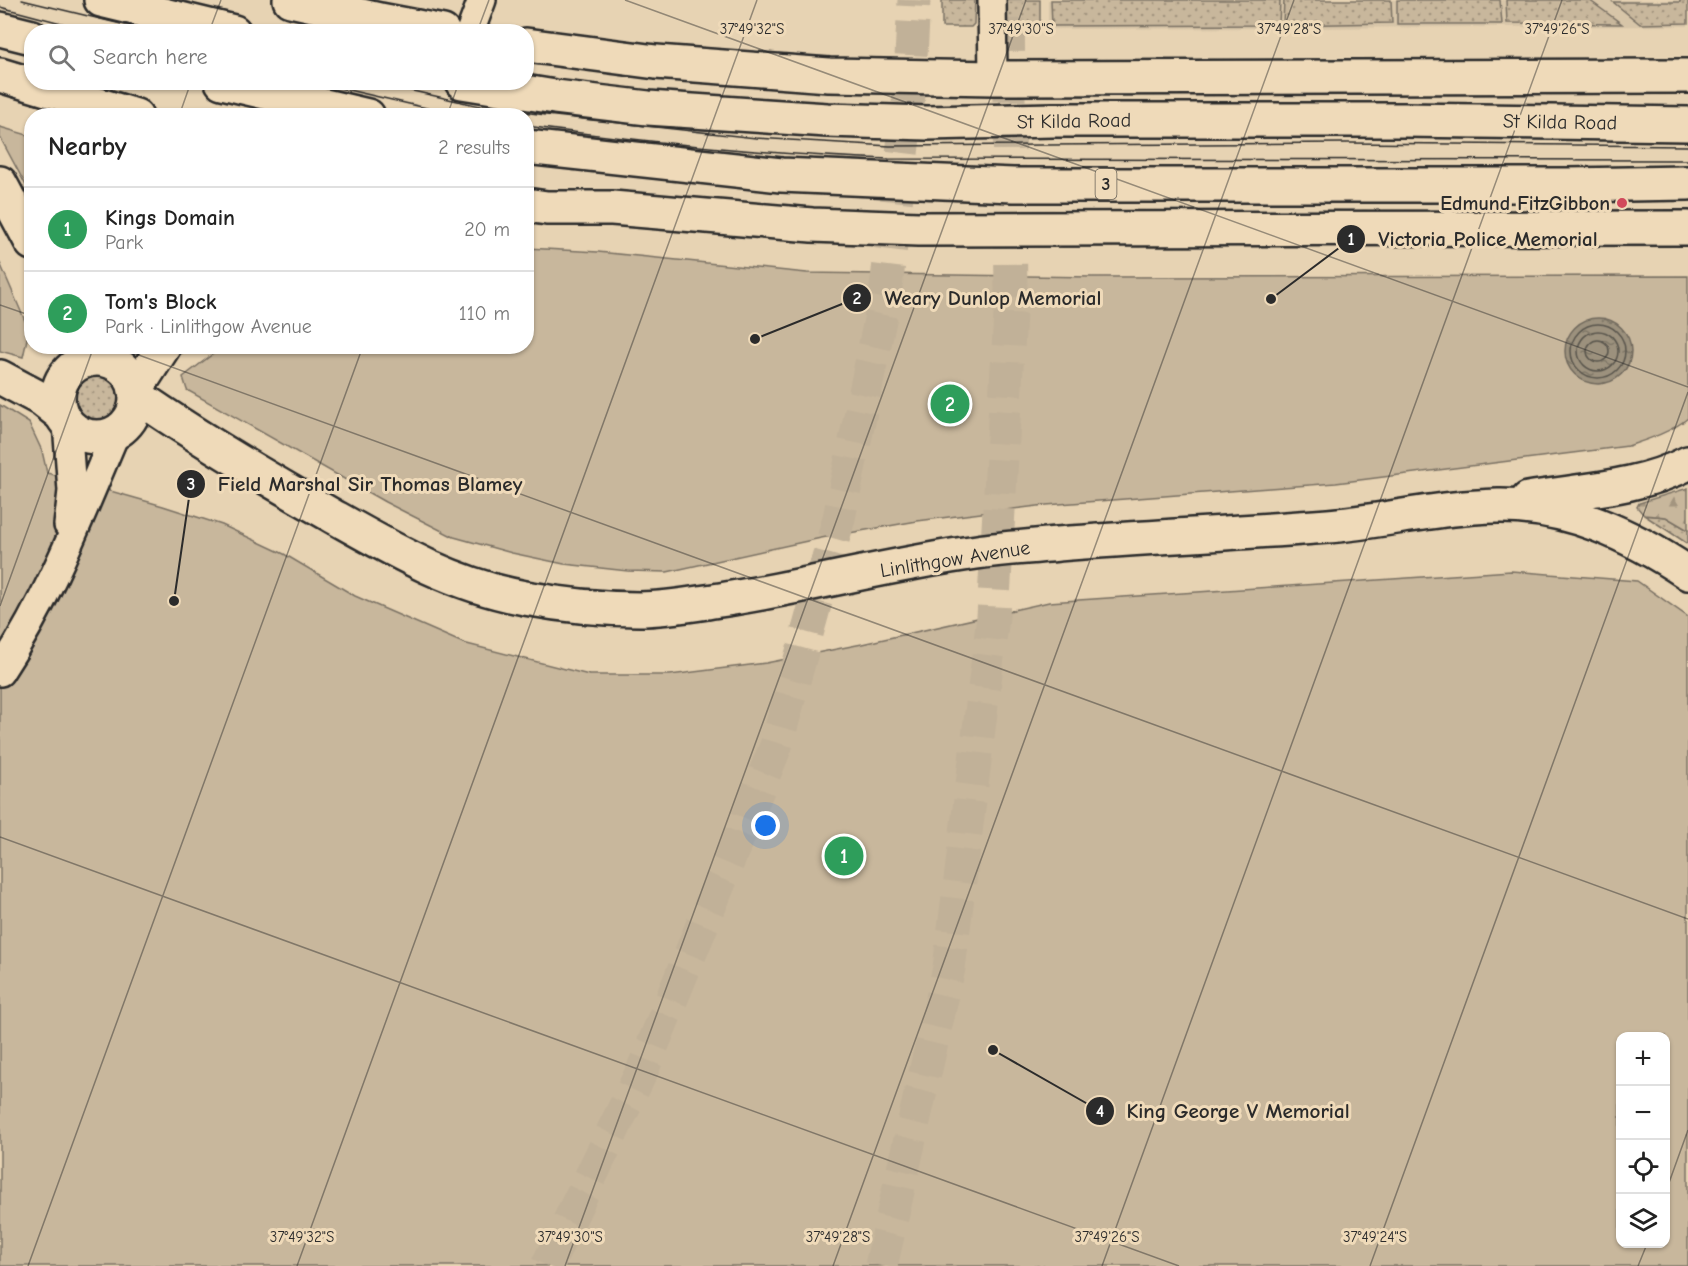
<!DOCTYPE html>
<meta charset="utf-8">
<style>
body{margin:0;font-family:"Comic Neue",sans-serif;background:#f2f2f2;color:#222}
.controls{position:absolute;right:18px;bottom:18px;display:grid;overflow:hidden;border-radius:12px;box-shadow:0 2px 4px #0004}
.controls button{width:54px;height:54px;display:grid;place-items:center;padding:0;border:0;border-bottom:2px solid #e0e0e0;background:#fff;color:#222;font:30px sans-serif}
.you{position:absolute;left:766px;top:826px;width:21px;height:21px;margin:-15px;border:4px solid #fff;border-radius:50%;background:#1a73e8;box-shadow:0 0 0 9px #1a73e833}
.badge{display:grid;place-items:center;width:39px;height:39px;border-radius:50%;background:#db2777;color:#fff;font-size:20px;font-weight:700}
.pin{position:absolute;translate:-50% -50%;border:3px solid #fff;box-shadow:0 2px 6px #0006}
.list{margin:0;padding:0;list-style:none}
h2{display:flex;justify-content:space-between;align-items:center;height:78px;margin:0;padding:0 24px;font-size:26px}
h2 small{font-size:20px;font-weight:400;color:#767676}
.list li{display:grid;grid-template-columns:39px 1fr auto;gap:18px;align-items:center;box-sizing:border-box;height:84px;padding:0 24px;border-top:2px solid #e0e0e0}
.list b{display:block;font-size:22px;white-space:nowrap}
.list p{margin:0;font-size:20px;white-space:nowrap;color:#767676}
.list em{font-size:20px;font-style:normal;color:#767676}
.icon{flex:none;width:33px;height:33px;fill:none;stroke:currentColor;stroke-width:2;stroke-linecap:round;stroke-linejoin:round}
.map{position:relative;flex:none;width:1688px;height:1266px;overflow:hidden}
.search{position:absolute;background:#fff;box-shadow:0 2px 4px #0004;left:24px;top:24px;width:510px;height:66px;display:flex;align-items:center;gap:15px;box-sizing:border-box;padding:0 21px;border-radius:24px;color:#767676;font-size:22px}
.panel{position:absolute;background:#fff;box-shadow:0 2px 4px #0004;left:24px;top:108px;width:510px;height:246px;border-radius:24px}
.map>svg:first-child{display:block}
</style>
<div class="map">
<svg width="1688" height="1266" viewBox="0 0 1688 1266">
<defs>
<pattern id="grass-dots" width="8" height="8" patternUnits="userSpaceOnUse" patternTransform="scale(1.5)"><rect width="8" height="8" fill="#c8b79c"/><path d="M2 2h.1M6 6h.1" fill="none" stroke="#a3957f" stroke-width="1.8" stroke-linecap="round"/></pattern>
<pattern id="forest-firs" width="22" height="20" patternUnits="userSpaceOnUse" patternTransform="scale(1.5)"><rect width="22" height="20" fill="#c8b79c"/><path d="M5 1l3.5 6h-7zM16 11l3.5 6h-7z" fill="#a3957f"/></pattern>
<pattern id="water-ripples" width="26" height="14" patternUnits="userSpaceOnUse" patternTransform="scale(1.5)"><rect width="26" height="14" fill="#9c917d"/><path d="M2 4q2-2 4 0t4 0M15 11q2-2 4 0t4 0" fill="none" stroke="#7f7767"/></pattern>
</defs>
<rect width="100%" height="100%" fill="#e7d3b3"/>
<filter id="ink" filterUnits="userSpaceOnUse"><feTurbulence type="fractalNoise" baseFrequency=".0167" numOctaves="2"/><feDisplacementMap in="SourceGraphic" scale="12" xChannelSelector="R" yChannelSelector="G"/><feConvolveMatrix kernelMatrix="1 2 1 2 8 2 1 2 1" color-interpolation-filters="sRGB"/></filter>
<g filter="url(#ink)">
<path fill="#d7c5a8" d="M1048 0H1688V26L1048 29Z"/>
<g fill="url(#grass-dots)" stroke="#7a7164" stroke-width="1.5">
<path d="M942 0H975L974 24 971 27H942Z"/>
<rect x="1007" y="0" width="33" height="26"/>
<path d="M1051 0H1280L1279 25 1052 26Z"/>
<path d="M1284 0H1391L1392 23 1283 25Z"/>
<path d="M1397 0H1500L1502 24H1397Z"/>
<path d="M1506 0H1589L1622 24 1507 23Z"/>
<path d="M1680 0H1688V23L1640 24 1613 2H1680Z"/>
<circle cx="99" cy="400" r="25"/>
<path d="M1644 515 1666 517 1688 530V544Z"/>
</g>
<path fill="url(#forest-firs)" stroke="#7a7164" stroke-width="1.5" d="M1688 488V530L1666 517 1644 515 1637 507 1639 503Z"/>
<g fill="#c8b79c" stroke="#7a7164" stroke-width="1.5" fill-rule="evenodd">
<path d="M0 127 31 136V195L0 137Z"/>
<path d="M527 248 598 252 807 273 1092 277 1688 276V418C1671 432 1649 439 1628 446L1336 483 1046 505 917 521 821 538 667 572 628 571 564 564 512 553 454 537 385 502 187 390 183 377 222 347 526 346Z"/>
<path d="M0 263 29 330 23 357 0 351Z"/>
<path d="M0 405 29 423 42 451 47 473 163 506 222 525 284 554 355 596 463 643 589 675H670L766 663 862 644 1049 602 1511 571 1637 581 1688 617V1266H0ZM1620 1036H1666V1244H1620Z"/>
</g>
<circle fill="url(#water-ripples)" stroke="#6f685c" stroke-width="1.5" cx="1598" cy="351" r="33"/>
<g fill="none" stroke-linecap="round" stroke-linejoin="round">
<g stroke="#58544c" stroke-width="1.5">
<circle cx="1598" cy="351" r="27"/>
<circle cx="1598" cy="351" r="20"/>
<circle cx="1598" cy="351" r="11"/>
</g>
<g stroke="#c1b198" stroke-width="33" stroke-dasharray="33 16" stroke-linecap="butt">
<path d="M547 1266 642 1071 776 746 839 518 885 296 909 95 914 0"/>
<path d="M881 1266 949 968 993 617 1011 296 1008 0"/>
</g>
<g stroke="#2b2b2b" stroke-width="32">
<g id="street">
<path d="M992 0 993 78"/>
<path d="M470 32 482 0"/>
<path d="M67 423 72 491 68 525"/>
<path d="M0 672C50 597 81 514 116 432"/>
</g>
</g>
<g stroke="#2b2b2b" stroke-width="38">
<g id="secondary">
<path d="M0 183 32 243"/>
<circle cx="97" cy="398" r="39"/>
<path d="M0 377 43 400 62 415"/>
<path d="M135 391 164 346"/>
<path d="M136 395C199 439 264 477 331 515 393 550 453 585 525 598 562 605 601 609 639 609 665 609 693 604 720 600 806 587 891 564 977 552 1004 548 1031 547 1058 544 1148 537 1238 533 1328 526 1385 521 1441 507 1498 506 1568 505 1631 535 1688 573"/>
<path d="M1528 499C1581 490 1640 488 1688 463"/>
</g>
</g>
<g stroke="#2b2b2b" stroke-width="38">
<g id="primary">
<path d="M101 0 234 32"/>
<path d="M290 0 380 20 443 32"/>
<path d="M0 29 32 37"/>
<path d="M526 45 656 62 829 75 993 78 1688 76"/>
<path d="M0 75 136 116"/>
<path d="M222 82 368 116"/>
<path d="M462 82 555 97 648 108 827 120 927 123 1053 120H1404L1688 124"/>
<path d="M526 147 781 175 1013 185H1568L1688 183"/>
<path d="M526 205 547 208H612L812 225 918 229 1688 228"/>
</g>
</g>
<use href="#street" stroke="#efdab9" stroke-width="27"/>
<use href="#secondary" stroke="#efdab9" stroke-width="33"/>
<use href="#primary" stroke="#efdab9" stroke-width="33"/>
<g stroke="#2b2b2b" stroke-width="1.5">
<path d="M22 0 154 32"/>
<path d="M0 7 95 32"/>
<path d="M314 82 461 116"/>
<path d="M373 82 484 107 546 115 756 138 890 146 1348 143 1688 146"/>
<path d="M526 126C647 142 768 155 889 159L1688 160"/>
</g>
</g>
</g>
<path fill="none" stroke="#2b2b2b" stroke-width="1.5" stroke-opacity="0.45" d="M625 0 1688 387M209 32 221 0M477 32 489 0M179 116 191 82M447 116 459 82M0 305 32 316M114 346 1688 919M0 606 94 346M0 837 1179 1266M1666 1191 1688 1130M28 1266 363 346M297 1266 757 0M565 1266 1026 0M833 1266 1294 0M1102 1266 1562 0M1370 1266 1688 392M1638 1266 1647 1244"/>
<circle fill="#d1495b" stroke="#efdab9" stroke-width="2" cx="1622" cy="203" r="6"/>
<g text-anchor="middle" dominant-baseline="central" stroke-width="6" stroke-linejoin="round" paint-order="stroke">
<rect fill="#efdab9" stroke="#666056" stroke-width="1.5" x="1095.5" y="169" width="21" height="30" rx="4.5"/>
<g font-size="18" font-weight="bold" fill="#2b2b2b">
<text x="1106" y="184">3</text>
</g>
<g font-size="20" fill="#2b2b2b" stroke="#efdab9">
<text transform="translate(1074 121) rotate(-1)">St Kilda Road</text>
<text transform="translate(1560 122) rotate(1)">St Kilda Road</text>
<text transform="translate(955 559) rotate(-9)">Linlithgow Avenue</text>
</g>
<g font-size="20" font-weight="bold" fill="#2b2b2b" stroke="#efdab9" text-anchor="end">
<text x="1610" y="203">Edmund FitzGibbon</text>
</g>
</g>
<g font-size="15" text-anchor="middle" fill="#2b2b2b" stroke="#efdab9" stroke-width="6" stroke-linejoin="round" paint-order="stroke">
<text x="752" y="34">37°49'32"S</text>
<text x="1021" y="34">37°49'30"S</text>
<text x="1289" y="34">37°49'28"S</text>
<text x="1557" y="34">37°49'26"S</text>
<text x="302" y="1242">37°49'32"S</text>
<text x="570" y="1242">37°49'30"S</text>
<text x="838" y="1242">37°49'28"S</text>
<text x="1107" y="1242">37°49'26"S</text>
<text x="1375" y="1242">37°49'24"S</text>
</g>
<path fill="none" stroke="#2b2b2b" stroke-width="2" d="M1271 299L1351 239M755 339L857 298M174 601L191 484M993 1050L1100 1111"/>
<g fill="#2b2b2b" stroke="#efdab9" stroke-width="2">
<circle cx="1271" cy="299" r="6"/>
<circle cx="755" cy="339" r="6"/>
<circle cx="174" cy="601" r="6"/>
<circle cx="993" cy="1050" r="6"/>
<circle cx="1351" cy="239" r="15"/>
<circle cx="857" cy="298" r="15"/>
<circle cx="191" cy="484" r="15"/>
<circle cx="1100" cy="1111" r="15"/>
</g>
<g font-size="18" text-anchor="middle" font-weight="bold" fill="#fff">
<text x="1351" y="245">1</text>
<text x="857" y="304">2</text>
<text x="191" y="490">3</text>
<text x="1100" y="1117">4</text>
</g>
<g font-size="21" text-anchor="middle" font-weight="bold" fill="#2b2b2b" stroke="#efdab9" stroke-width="6" stroke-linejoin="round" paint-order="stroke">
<text x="1488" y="246">Victoria Police Memorial</text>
<text x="993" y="305">Weary Dunlop Memorial</text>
<text x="370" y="491">Field Marshal Sir Thomas Blamey</text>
<text x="1238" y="1118">King George V Memorial</text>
</g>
</svg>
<div class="controls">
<button>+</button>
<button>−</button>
<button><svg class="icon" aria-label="locate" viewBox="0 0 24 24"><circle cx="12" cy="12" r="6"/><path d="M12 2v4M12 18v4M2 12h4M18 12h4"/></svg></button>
<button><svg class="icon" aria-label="layers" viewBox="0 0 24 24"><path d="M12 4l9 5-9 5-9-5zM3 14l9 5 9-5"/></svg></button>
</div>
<div class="you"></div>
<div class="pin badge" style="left:844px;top:856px;background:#2e9e5b">1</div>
<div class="pin badge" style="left:950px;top:404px;background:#2e9e5b">2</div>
<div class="search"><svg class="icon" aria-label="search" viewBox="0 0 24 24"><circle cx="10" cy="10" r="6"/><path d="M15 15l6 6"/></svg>Search here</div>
<section class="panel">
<h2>Nearby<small>2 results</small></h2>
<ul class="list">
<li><span class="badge" style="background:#2e9e5b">1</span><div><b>Kings Domain</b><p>Park</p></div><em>20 m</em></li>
<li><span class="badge" style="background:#2e9e5b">2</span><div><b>Tom's Block</b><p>Park · Linlithgow Avenue</p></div><em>110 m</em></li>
</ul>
</section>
</div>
